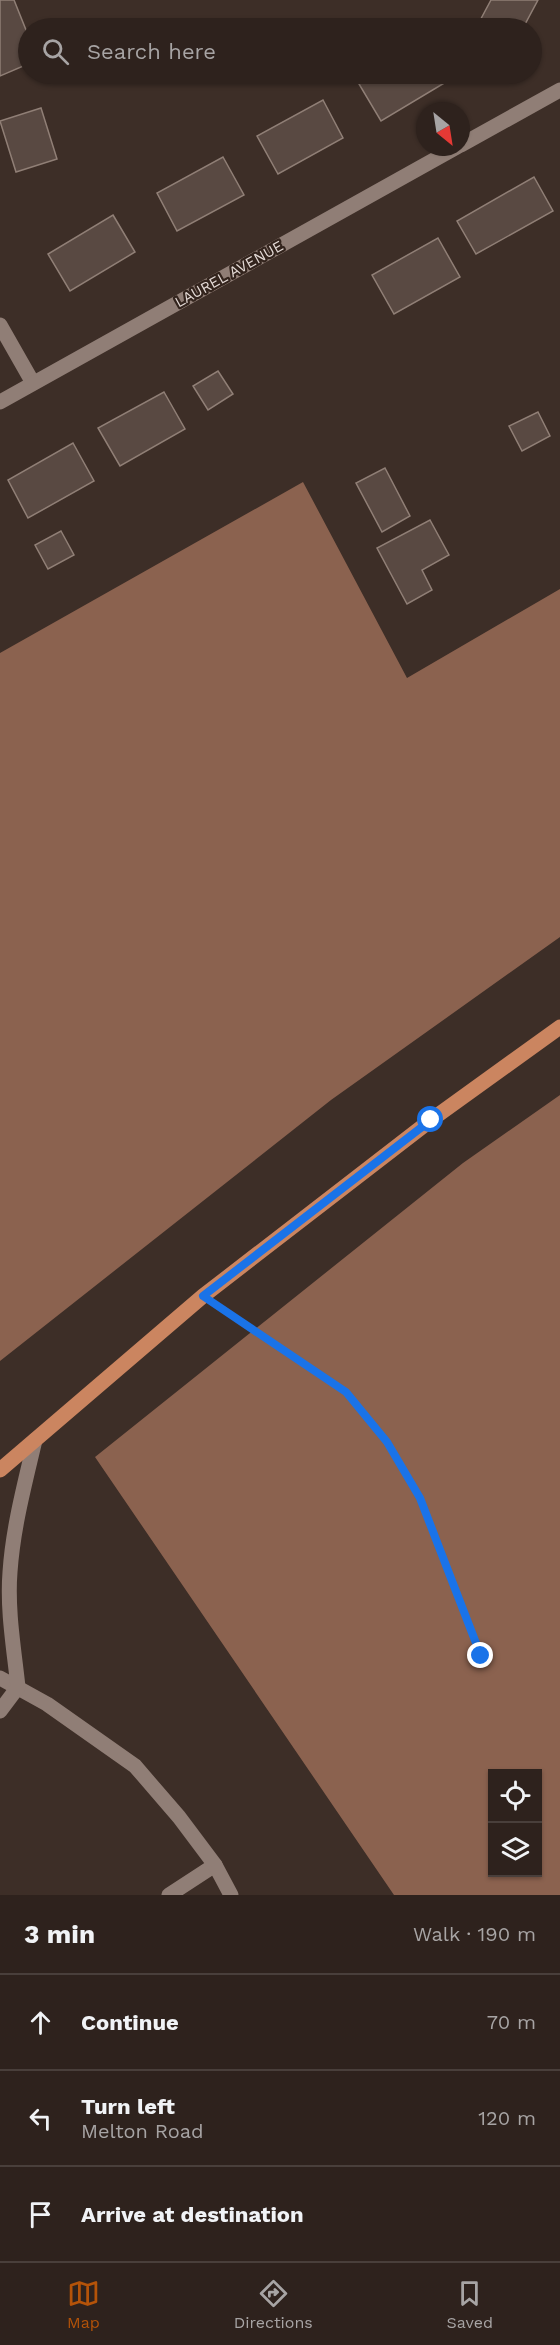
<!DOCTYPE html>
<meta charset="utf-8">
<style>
body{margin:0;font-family:"Work Sans",sans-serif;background:#362a26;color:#f1f3f6}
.controls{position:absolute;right:18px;bottom:18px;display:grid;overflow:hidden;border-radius:0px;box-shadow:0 2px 4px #0004}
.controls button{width:54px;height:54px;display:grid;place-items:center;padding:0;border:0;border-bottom:2px solid #493f3b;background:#2e221d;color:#f1f3f6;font:30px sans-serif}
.compass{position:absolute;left:416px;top:102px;width:54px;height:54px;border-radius:50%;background:#2e221d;box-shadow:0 2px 4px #0004;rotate:150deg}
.stop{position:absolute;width:18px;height:18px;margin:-14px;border:4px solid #1a73e8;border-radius:50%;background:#fff}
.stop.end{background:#1a73e8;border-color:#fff;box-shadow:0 2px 6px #0008}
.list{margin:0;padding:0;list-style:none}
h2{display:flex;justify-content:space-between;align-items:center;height:78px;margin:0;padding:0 24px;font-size:26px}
h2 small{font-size:20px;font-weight:400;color:#a7a4a4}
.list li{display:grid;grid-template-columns:39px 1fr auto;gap:18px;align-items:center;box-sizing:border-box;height:96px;padding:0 24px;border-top:2px solid #493f3b}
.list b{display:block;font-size:22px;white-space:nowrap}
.list p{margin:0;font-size:20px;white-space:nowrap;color:#a7a4a4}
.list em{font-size:20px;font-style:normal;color:#a7a4a4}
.icon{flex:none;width:33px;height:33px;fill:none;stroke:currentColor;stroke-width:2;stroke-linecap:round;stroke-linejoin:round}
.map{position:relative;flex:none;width:560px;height:1895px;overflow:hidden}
.search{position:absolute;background:#2e221d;box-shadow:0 2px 4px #0004;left:18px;right:18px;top:18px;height:66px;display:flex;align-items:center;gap:15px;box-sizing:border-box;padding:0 21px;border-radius:33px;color:#a7a4a4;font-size:22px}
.sheet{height:366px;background:#2e221d}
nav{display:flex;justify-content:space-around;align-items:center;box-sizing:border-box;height:84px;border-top:2px solid #493f3b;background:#2e221d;font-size:16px;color:#a7a4a4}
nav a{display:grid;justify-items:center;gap:3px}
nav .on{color:#b45309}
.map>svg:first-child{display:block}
</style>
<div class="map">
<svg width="560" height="1895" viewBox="0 0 560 1895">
<rect width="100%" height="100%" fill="#3d2e27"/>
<g fill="#8b624f" fill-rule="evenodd">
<path d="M303 482 407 678 560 589V937L331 1100 0 1361V653Z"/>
<path d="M560 1095V1895H394L95 1457 463 1163ZM492 1774H538V1872H492Z"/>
</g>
<g fill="#594942" stroke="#907f76" stroke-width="1.5">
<path d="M0 0H14L28 35V64L0 76Z"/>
<path d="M491 0H538L523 28H476Z"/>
<path d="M377 74H447L451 79 381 121 359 84Z"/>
<path d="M323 100 343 138 278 174 257 136Z"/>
<path d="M41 108 57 159 16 172 0 121Z"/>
<path d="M223 157 244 195 177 231 157 193Z"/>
<path d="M534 177 553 211 476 254 457 221Z"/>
<path d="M113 215 135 252 70 291 48 254Z"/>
<path d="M438 238 460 277 394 314 372 275Z"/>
<path d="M218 371 233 394 208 410 193 386Z"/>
<path d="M164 392 185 429 120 466 98 428Z"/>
<path d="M538 412 550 436 522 451 509 426Z"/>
<path d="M73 443 94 481 28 518 8 480Z"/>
<path d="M385 468 410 516 382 532 356 483Z"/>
<path d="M430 520 449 555 422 570 432 590 407 604 377 548Z"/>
<path d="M61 531 74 555 48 569 35 545Z"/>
</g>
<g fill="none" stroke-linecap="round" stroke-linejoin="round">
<path stroke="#998c87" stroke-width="4" stroke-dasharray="3 3" stroke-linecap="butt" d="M221 1308 346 1392 387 1442 420 1498 481 1656"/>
<path stroke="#907e76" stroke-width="15" d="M169 1895 215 1865"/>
<g stroke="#907e76" stroke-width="15">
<path d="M461 145 560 90"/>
<path d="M0 325 33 383"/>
<path d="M0 402 457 147"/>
<path d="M0 1678 47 1704 135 1766 179 1817 215 1865 231 1895"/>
<path d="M0 1711 18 1687C14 1649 7 1610 10 1572 13 1527 25 1483 35 1440"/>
</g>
<path stroke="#cb8560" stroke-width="15" d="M0 1470 203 1296 431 1120 560 1027"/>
</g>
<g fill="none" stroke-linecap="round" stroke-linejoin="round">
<path stroke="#1a73e8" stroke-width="8" d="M431 1120 203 1296 346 1392 387 1442 420 1498 481 1656"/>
</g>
<g text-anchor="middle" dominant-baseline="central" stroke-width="4.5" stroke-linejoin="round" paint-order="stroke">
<g font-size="15" fill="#e5dbd7" stroke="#33241d">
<text transform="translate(229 274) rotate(-29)">LAUREL AVENUE</text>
</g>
</g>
</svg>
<div class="controls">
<button><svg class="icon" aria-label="locate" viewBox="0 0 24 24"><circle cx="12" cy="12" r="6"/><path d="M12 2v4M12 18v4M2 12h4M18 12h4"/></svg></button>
<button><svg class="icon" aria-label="layers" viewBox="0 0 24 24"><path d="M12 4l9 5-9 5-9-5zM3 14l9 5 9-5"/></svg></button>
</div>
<svg class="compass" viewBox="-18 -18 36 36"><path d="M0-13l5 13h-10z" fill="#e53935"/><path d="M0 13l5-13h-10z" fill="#a7a4a4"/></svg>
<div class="stop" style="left:431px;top:1120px"></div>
<div class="stop end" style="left:481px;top:1656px"></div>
<div class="search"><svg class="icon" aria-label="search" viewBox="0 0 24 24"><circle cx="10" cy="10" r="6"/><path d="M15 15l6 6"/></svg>Search here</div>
</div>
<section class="sheet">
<h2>3 min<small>Walk · 190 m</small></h2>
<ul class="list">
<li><svg class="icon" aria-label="ahead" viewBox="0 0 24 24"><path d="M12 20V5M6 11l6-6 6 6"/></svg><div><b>Continue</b></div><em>70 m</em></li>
<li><svg class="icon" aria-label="left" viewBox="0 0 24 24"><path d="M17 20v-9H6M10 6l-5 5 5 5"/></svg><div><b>Turn left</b><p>Melton Road</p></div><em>120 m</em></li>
<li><svg class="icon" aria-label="arrive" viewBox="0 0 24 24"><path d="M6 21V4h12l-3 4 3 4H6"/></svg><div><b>Arrive at destination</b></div></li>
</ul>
</section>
<nav>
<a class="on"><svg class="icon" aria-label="map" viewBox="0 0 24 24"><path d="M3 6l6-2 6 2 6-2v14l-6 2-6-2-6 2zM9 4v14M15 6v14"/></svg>Map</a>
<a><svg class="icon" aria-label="directions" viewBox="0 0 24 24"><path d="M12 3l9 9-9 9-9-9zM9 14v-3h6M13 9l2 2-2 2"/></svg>Directions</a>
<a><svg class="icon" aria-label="saved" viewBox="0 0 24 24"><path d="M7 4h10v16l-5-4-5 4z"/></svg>Saved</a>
</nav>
